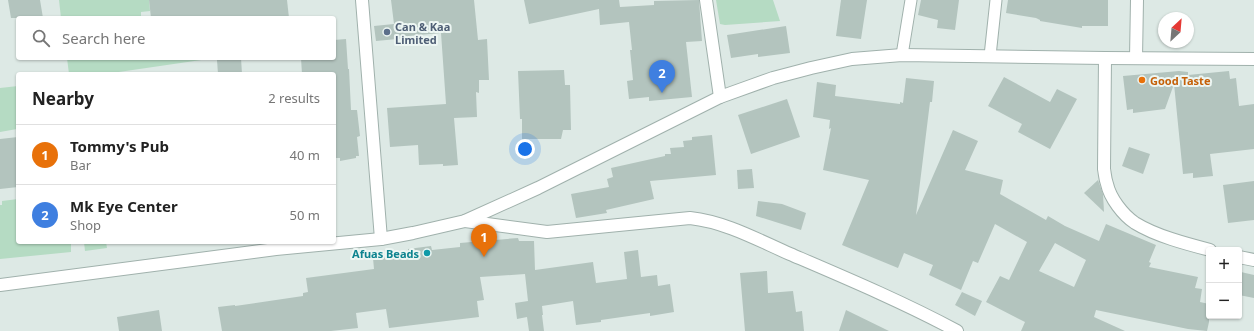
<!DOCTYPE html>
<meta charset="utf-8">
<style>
body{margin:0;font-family:"Noto Sans",sans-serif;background:#f6f6f6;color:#222}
.controls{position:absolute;right:12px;bottom:12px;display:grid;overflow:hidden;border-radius:4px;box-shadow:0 1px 3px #0004}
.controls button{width:36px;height:36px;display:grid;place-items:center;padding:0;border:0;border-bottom:1px solid #e0e0e0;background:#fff;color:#222;font:20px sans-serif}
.compass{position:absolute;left:1158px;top:12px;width:36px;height:36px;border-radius:50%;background:#fff;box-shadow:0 1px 3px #0004;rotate:26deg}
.you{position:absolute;left:525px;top:149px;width:14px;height:14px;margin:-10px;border:3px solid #fff;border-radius:50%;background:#1a73e8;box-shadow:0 0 0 6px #1a73e833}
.badge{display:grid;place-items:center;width:26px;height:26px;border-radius:50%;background:#0f766e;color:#fff;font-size:13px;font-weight:700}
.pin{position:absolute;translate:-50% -33px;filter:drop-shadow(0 1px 2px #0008)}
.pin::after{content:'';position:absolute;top:21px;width:14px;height:12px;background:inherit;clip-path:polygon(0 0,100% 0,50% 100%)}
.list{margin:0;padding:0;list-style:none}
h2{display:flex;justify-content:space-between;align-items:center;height:52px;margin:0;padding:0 16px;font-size:17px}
h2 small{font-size:13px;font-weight:400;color:#767676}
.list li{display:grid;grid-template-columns:26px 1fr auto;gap:12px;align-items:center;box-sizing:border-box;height:60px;padding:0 16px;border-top:1px solid #e0e0e0}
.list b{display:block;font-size:15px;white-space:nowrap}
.list p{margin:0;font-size:13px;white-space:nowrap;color:#767676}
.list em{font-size:13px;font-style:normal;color:#767676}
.icon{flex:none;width:22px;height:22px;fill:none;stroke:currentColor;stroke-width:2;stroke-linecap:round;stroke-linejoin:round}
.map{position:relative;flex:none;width:1254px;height:331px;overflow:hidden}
.search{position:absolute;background:#fff;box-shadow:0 1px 3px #0004;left:16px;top:16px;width:320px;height:44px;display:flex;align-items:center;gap:10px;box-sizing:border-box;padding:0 14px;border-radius:4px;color:#767676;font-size:15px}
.panel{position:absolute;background:#fff;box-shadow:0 1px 3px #0004;left:16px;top:72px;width:320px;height:172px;border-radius:4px}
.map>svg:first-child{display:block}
</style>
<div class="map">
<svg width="1254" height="331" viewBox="0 0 1254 331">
<rect width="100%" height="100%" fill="#dde9e5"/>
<g fill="#b5dbc3">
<path d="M59 0H149L150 11 141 12V18H61Z"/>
<path d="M716 0H773L780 21 725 25 720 24Z"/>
<path d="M67 58H215L105 74H69Z"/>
<path d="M18 86V112L16 113 17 129 0 132V88Z"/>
<path d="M18 199V242H71V252L0 259V205H2V201Z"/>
<path d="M84 242H106L107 248 85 251Z"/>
</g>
<g fill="#b3c4be" fill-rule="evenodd">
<path d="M8 0H40L43 18H11Z"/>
<path d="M149 0H287L289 18H151Z"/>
<path d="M391 0H474L478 40 487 39 489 80H479V93L476 92 477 117 454 118 458 165 443 166V164L419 165 418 145 390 147 387 108 446 104 441 33 408 36V38L376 41 374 26 394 24Z"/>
<path d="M524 0H619L620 7 654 5V1L699 0 702 41 686 42 692 97 649 101V97L629 99 627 81 633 80 630 50H632L629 22 600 25 599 9 529 24Z"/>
<path d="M841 0H867L861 39 836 36Z"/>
<path d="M921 0H959L955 30 937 28 938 20 918 15Z"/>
<path d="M1008 0H1108V26H1082V28L1040 21V20L1036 18 1006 13Z"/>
<path d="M786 26 790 53 758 57V54L731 58 727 35Z"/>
<path d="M346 39 348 69H349L351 110H357L360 136 357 137 359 156H356V158L340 161V158H335L334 144V74H302L301 58H334V40Z"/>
<path d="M241 58 242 74H218L217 60Z"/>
<path d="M564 70 565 85H570L571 130H563L561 139H522V119H520L518 71Z"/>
<path d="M1179 71 1188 72V75L1229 71 1230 79 1236 78 1239 106 1254 104V149L1210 154 1213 176 1193 178V173L1183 174 1174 84 1165 109 1133 113V109L1127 110 1123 76Z"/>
<path d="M1004 77 1050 102 1057 89 1077 99 1050 149 1018 132 1022 124 988 106Z"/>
<path d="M906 78 934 81 932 102H930L916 215 953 130 978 141 965 170 1003 180 1000 194 1046 220 1048 216 1065 226 1099 241 1106 224 1156 245 1149 262 1151 263 1149 267 1198 277 1195 288 1202 289 1200 302 1209 304V322L1207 331 1188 329 1096 310 1094 317 1125 331H1021L1025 322 986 302 1000 276 1009 280 1027 242 995 224 978 263 973 261 961 290 929 275 933 265 904 253 898 268 842 245 869 180 823 170 831 128 829 129 830 120 813 117 817 82 836 85 835 96 900 104V102L903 103ZM1055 243 1086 260 1074 287 1039 271Z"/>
<path d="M787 99 800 137 751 154 738 115Z"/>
<path d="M712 135 716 175 650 181 654 199 606 210 607 213 576 218 571 194 609 187 607 179 613 177 611 168 665 156V154H671L670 148 684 147 683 141 692 140V137Z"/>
<path d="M18 137V187L0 189V139Z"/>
<path d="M1129 147 1150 154 1143 174 1122 166Z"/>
<path d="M752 169 754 188 738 189 737 170Z"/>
<path d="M1098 180 1103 194 1104 212 1084 193Z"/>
<path d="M1254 181V220L1228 223 1223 185Z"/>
<path d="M758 201 782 204 806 213 801 230 756 216Z"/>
<path d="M518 238 519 241H534L535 270 593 262 596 283 627 279 624 252 638 250 641 277 657 275 658 286 670 284 674 312 650 316V313L601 320V322L576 325 573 301 542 306 543 315H542L544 331H529L527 317 517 319 515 303 528 301 525 274 480 277 484 300 477 301 479 317 389 328 386 309 356 313 358 328 331 331H222L218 307 235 305V306L303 296V293L308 292 306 278 374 269 373 258 408 252V249L431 246 432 250 460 247V243Z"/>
<path d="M767 271 768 293 793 291 796 312 802 311 804 331H745L740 273Z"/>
<path d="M1241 272 1254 275V298L1239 295V281Z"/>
<path d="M962 292 982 301 975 316 955 305Z"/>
<path d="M159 310 162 331H119L117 317Z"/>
<path d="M846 310 889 331H839Z"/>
</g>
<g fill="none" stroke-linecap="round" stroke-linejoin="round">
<g stroke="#a0b1ac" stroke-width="13">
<g id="lane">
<path d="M902 55 911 0"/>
<path d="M990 56 996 0"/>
</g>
</g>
<g stroke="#a0b1ac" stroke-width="14">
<g id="street">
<path d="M362 0 381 239"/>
<path d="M706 0 720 97"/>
<path d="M1105 58 1104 169C1105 174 1105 179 1107 184 1110 198 1123 215 1135 223 1156 236 1187 244 1210 250"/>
<path d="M1136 58 1137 0"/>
<path d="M465 221 547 232 690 218C726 222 758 240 790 254 846 278 903 302 957 331"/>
<path d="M1239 257 1254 260"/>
<path d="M0 285 276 249 381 239 413 233 465 221 538 188 720 97 773 78 811 68 852 59 902 55 1105 58 1254 59"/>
</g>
</g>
<use href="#lane" stroke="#fff" stroke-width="11"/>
<use href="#street" stroke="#fff" stroke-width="12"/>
</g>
<circle fill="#5c6f8a" stroke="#edf6f3" stroke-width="1.5" cx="387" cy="32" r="4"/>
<circle fill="#e8710a" stroke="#edf6f3" stroke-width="1.5" cx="1142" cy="80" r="4"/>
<circle fill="#0f9aa8" stroke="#edf6f3" stroke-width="1.5" cx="427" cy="253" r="4"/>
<g text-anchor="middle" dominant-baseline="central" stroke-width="4" stroke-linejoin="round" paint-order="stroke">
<g font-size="11" font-weight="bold" fill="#4e5e75" stroke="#edf6f3" text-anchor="start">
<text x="395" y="26">Can &amp; Kaa<tspan x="395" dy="13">Limited</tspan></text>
</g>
<g font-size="11" font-weight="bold" fill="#c56008" stroke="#edf6f3" text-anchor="start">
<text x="1150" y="80">Good Taste</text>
</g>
<g font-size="11" font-weight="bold" fill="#0d838f" stroke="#edf6f3" text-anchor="end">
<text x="419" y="253">Afuas Beads</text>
</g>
</g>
</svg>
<div class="controls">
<button>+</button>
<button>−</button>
</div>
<svg class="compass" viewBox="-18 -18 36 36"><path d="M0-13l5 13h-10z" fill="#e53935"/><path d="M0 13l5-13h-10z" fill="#767676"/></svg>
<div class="you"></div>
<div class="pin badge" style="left:484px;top:257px;background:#e8710a">1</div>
<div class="pin badge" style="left:662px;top:93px;background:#3f7fe0">2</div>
<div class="search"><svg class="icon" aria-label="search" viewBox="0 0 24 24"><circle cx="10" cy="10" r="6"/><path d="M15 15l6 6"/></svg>Search here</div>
<section class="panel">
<h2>Nearby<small>2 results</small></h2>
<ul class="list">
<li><span class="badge" style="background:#e8710a">1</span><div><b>Tommy's Pub</b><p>Bar</p></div><em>40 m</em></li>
<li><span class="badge" style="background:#3f7fe0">2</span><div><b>Mk Eye Center</b><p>Shop</p></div><em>50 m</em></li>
</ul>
</section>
</div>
